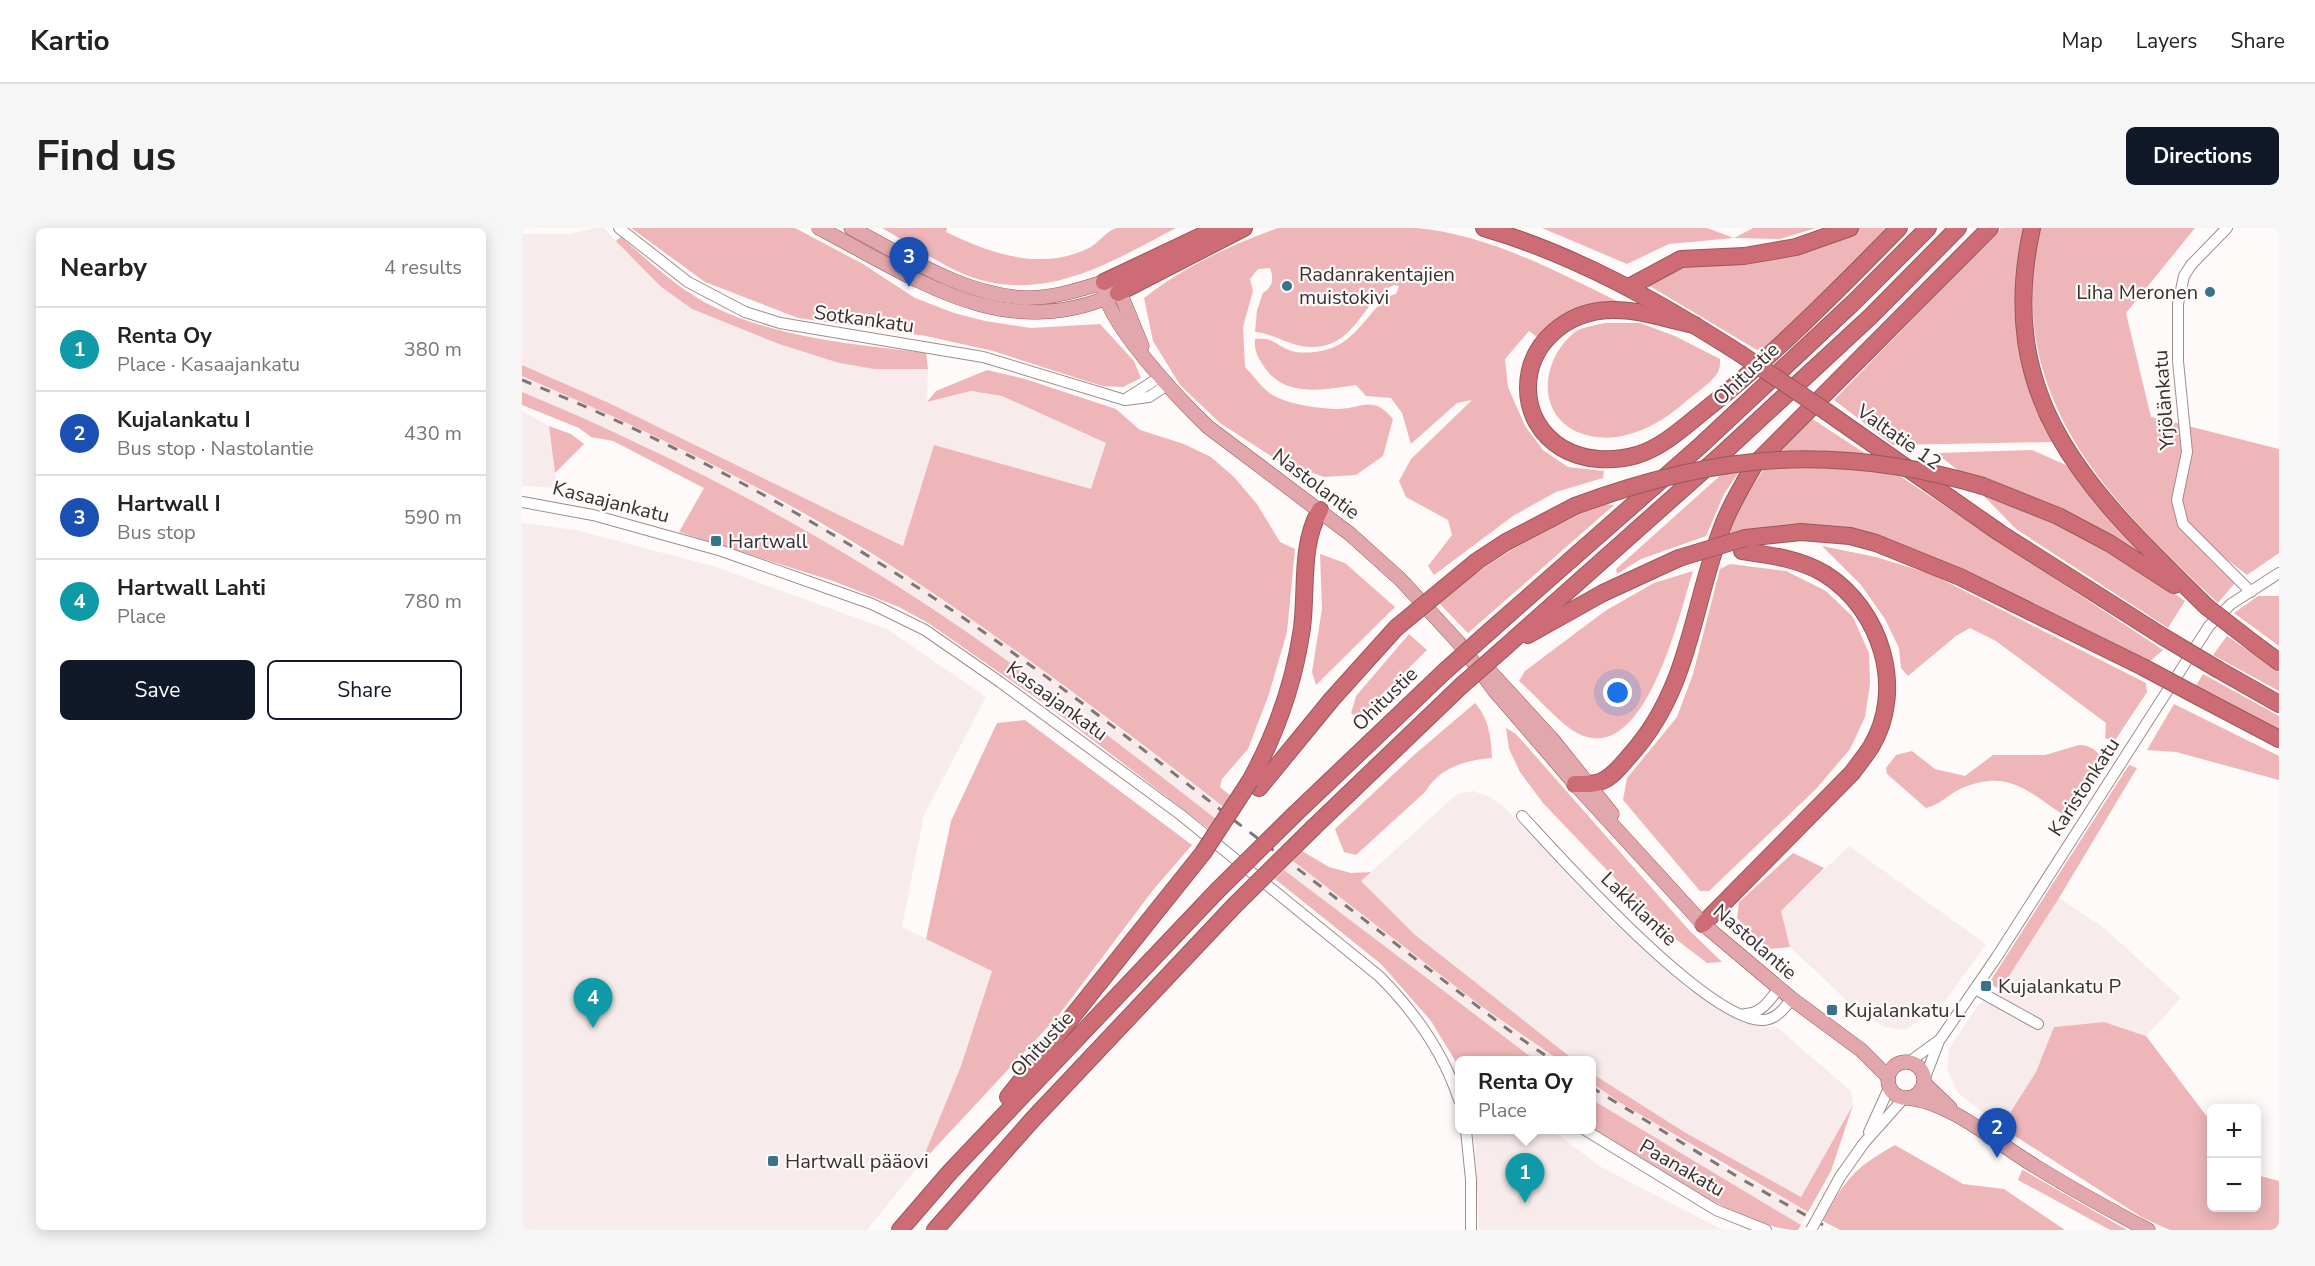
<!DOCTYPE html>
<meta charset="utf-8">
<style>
body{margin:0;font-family:"Nunito Sans",sans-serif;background:#f6f6f6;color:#222}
.controls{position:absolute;right:18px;bottom:18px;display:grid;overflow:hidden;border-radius:9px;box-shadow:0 3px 15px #0003}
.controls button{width:54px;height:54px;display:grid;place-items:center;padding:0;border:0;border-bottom:2px solid #e0e0e0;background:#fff;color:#222;font:30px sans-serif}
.you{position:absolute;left:1096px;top:465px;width:21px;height:21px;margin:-15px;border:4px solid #fff;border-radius:50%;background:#1a73e8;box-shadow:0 0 0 9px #1a73e833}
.badge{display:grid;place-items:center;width:39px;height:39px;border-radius:50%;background:#111827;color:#fff;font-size:20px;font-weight:700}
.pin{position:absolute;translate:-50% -50px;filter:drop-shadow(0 2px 3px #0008)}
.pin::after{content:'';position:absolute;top:32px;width:21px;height:18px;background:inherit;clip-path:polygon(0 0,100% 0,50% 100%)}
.popup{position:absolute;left:933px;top:828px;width:141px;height:78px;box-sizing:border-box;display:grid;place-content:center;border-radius:9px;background:#fff;filter:drop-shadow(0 2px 4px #0005);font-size:20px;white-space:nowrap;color:#767676}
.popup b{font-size:22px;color:#222}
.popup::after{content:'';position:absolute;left:50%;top:100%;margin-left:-12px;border:12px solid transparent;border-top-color:#fff}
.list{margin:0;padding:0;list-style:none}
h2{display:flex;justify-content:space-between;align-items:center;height:78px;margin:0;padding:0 24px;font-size:26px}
h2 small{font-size:20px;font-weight:400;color:#767676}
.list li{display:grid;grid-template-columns:39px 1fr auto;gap:18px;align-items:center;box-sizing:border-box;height:84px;padding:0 24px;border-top:2px solid #e0e0e0}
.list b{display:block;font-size:22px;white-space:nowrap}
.list p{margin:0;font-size:20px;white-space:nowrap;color:#767676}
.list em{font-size:20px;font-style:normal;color:#767676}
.actions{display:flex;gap:12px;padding:18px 24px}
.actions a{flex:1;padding:14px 0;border:2px solid #111827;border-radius:9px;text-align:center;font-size:21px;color:#111827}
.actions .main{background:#111827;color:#fff}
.map{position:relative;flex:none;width:1757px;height:1002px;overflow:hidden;border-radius:9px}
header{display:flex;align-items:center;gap:36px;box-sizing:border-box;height:84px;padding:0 30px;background:#fff;border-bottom:2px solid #e0e0e0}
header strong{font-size:28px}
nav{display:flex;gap:33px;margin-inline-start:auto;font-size:21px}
.intro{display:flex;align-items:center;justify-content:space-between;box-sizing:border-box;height:144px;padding:0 36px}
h1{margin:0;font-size:42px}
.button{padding:15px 27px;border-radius:9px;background:#111827;color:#fff;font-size:21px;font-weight:700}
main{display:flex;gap:36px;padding:0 36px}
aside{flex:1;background:#fff;border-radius:9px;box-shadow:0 3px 15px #0003}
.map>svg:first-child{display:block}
</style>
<header>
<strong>Kartio</strong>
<nav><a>Map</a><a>Layers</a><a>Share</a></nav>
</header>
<div class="intro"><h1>Find us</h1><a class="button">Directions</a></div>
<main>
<aside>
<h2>Nearby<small>4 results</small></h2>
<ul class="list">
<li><span class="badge" style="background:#0f9aa8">1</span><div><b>Renta Oy</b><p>Place · Kasaajankatu</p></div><em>380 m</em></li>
<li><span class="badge" style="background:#1a4fb4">2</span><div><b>Kujalankatu I</b><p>Bus stop · Nastolantie</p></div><em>430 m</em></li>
<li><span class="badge" style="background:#1a4fb4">3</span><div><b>Hartwall I</b><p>Bus stop</p></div><em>590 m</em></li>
<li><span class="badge" style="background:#0f9aa8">4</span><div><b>Hartwall Lahti</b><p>Place</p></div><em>780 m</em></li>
</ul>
<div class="actions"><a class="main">Save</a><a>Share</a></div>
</aside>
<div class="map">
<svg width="1757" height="1002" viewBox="0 0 1757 1002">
<rect width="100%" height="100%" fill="#fefafa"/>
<g fill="#f7ebeb">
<path d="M73 0H82L138 58 170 81 254 115 317 135 352 141H406L405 174 449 163 480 168 584 215 569 262 412 217 382 318 89 176 0 137V6H47Z"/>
<path d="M0 148 137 209 214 248 379 344 501 427 703 580 694 591 461 415 121 217 0 164Z"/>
<path d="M0 183 27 198 35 260 0 258Z"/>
<path d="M0 295 54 302 191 338 365 401 464 469 402 587 380 699 470 743 439 838 399 935 345 1002H0Z"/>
<path d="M951 563 966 568 982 579 1088 692 1164 760 1229 795 1256 800 1329 863 1331 877 1279 969 1164 905 1081 854 1069 845V832H1052L1009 801 892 706 839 653 935 566Z"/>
<path d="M1327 618 1464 716 1423 773 1406 789 1381 802 1362 799 1336 783 1268 719 1259 683Z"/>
<path d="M771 633 959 778 1037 832H1013L973 805 762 642Z"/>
<path d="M1537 670 1581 699 1659 770 1624 808 1582 794 1532 799 1514 844 1479 899 1436 865 1425 841 1427 821 1457 776 1478 762Z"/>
<path d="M1069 854 1194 933 1286 984 1279 997 1069 871Z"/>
<path d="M952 902H1030L1079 939 1201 1002H957Z"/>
</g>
<g fill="#eeb6b9">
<path d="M109 0H273L341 36 393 70 432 85 463 93 509 100 578 96 612 133 619 150 601 159 580 158 471 123 404 108 276 90 183 54Z"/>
<path d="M360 0H425L424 4C469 26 521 44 569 19 577 14 585 3 594 0 609 0 638 0 654 0 587 35 521 77 444 47 415 35 387 15 360 0Z"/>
<path d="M756 0C801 0 849 0 894 0 970 7 1037 45 1105 78 1069 83 1041 80 1015 109L1007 103 983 131 986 159 1003 198 1021 222 1046 239 1082 243 1081 250 1034 264 991 288 912 347 906 338 930 307 926 292 884 269 877 253 889 231 950 172 935 175 889 216 880 185 869 170 844 168 834 157C801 162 761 170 741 137 735 128 732 121 733 111 752 109 751 116 767 122 779 127 800 124 812 119 838 109 855 69 874 66L877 58 872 57C840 71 835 119 790 119 768 119 754 106 733 104L735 82 741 65C751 59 752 51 748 40L736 41 728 51 731 63 721 99 723 139C732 148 740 160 749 166 763 176 799 181 817 181 842 180 851 167 871 191L861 228 834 247 802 249 755 232 698 195 658 157 631 113 622 70C662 39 708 17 756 0Z"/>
<path d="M1020 0H1185L1212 10 1231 0H1294L1258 11 1212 10 1147 16 1105 36Z"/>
<path d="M1336 0H1368L1240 125 1126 57 1160 36 1304 13Z"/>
<path d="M1479 0H1504C1495 46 1489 110 1505 155 1512 175 1522 195 1530 214L1371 217 1312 172Z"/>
<path d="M1518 0H1673L1604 85 1629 189 1659 196 1662 225 1658 297 1688 332 1713 355 1696 375C1583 270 1481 166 1518 0Z"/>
<path d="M99 9C129 35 158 63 194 80 260 111 334 116 404 125L406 141H352L317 135 257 116 170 81 138 58 94 13Z"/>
<path d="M1083 95H1118L1153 108 1198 131C1198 135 1198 141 1196 144 1190 155 1172 166 1162 175 1135 199 1095 219 1058 205 1013 187 1019 131 1053 104 1060 99 1074 97 1083 95Z"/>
<path d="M0 137 89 176 381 318 412 217 569 261 584 215 480 168 449 163 405 174 414 163 465 142 503 151 594 181 618 202 662 216 689 229 712 249 735 276 758 314 773 321 765 404 747 466 726 521 700 551 698 559 710 569 703 580C597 498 491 417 379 344 259 266 131 205 0 148Z"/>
<path d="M0 164C162 231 319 315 462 416 541 472 618 532 694 591L687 601 530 481 406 395 377 379 311 353 157 304 182 260 91 213 69 209 57 200 0 177Z"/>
<path d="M1289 190 1347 228 1253 225Z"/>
<path d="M27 198 49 206 62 216 33 245Z"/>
<path d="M1666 198 1757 221V325L1725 347 1698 326 1665 293 1660 272 1670 223Z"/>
<path d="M1510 222 1544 237 1636 341 1490 261 1437 243 1414 225Z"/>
<path d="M1286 237 1370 243 1641 422 1626 435 1515 377 1366 313 1206 308 1216 281 1243 239Z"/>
<path d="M1217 244 1202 266 1184 308 1119 331 1095 346 1094 341 1201 245Z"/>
<path d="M1459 265 1512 284 1599 328 1663 373 1646 400 1494 301Z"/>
<path d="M1081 276 1092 277 946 405 916 374C967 332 1020 302 1081 276Z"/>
<path d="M1300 318 1354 329 1409 346 1624 455 1625 464 1592 514 1583 510 1584 495 1474 413 1448 400 1434 408 1386 448 1379 440 1377 420 1363 391 1339 357Z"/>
<path d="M798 326 823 335 873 379 794 457 790 444 800 381Z"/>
<path d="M1208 336 1264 343 1304 363 1331 389 1347 425 1348 456 1343 489 1328 521 1294 561 1187 663H1178L1101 572 1105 550 1155 489 1171 446 1198 341Z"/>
<path d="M1171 343C1157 387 1123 541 1055 505 1038 496 1012 466 997 453L1003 443 1083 383 1132 355Z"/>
<path d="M1736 368H1757V418L1712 385Z"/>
<path d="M887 406 905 422 836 490 829 485 834 468Z"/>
<path d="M1705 408 1757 444V463L1691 427Z"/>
<path d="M1681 446 1757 488V505L1673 459Z"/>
<path d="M953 475C967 491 969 509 970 530 943 532 917 540 903 564L834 627 822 624 813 601 892 527Z"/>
<path d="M1652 476 1757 528V552L1654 524 1625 522Z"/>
<path d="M503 492 670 617 631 662 536 788 399 935 439 838 470 743 404 711 429 593 475 495Z"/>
<path d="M984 500 994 506 1166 701 1200 734 1185 735 1142 702 1021 575 998 544 987 521Z"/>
<path d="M1557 517C1570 517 1580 525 1581 538L1545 589C1507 565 1488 540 1440 560 1428 565 1418 577 1404 580L1365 546 1364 540 1374 527 1390 523 1413 541 1443 548 1471 527H1523Z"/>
<path d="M1607 537 1615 540 1537 670 1478 762 1467 755Z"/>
<path d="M780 623 807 639 829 645 849 644 839 653 892 706 1052 832H1037L959 778 771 633Z"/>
<path d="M1271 625 1302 640 1259 683 1268 719 1247 721 1215 690 1217 674Z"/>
<path d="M762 642 1013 832H937V839L909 793 859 736 753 651Z"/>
<path d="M1582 794 1624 808 1689 894 1690 980H1734L1735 947 1757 953V1002H1648L1621 990 1479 899 1514 844 1532 799Z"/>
<path d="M1069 845 1164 905 1279 969 1331 877 1309 943 1286 984 1097 874 1069 854Z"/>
<path d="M1069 871 1279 997 1276 1002C1225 1002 1133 939 1087 912L1069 899Z"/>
<path d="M1373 917 1441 956 1482 961 1543 1002H1318L1301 993C1324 950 1331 941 1373 917Z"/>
<path d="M1500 942H1501L1605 1002H1588L1496 952Z"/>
</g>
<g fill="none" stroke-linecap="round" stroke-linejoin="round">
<g stroke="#a08c8d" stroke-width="12">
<g id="minor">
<path d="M97 0 166 54 223 84 258 95 461 129 603 172 627 169 645 157"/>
<path d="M1705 0 1669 37 1662 48 1656 76V133L1665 224 1655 272 1661 296 1729 364"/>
<path d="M605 170 638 149"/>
<path d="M0 274 71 287 200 323 350 376 403 402 478 454 659 587 857 748C893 784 921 823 937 872"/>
<path d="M1000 588C1040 631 1185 794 1241 792 1254 792 1262 780 1270 771"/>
<path d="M1453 761 1516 796"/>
<path d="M1223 786C1240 785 1247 773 1257 760"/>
<path d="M1387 834 1416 813"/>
<path d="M1402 852 1417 813 1474 730 1687 398 1709 376 1757 345"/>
<path d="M944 902 949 952V1002"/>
<path d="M1063 902 1194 982 1244 1002"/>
<path d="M1347 904 1367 860"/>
<path d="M1318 949 1342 915 1382 870"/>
</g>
</g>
<g stroke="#99575d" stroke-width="15">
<g id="major">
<path d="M297 0C392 49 479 115 589 68"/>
<path d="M329 0C383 28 442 68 505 70 531 70 557 62 582 54"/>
<path d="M582 54C575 86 662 176 686 199L828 306 879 352 937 415 973 463 1053 556 1181 696 1270 771 1339 822 1366 849"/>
<path d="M590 59 601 72 620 118"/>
<path d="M962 437 1030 511 1090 586"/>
<circle cx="1384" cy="852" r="18"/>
<path d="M1402 855 1428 880"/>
<path d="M1387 870C1433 876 1474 915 1513 938 1550 961 1588 982 1626 1002"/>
</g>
</g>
<g stroke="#99575d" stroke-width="18">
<g id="highway">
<path d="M962 0C1054 27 1137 74 1217 125"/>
<path d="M1510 0C1471 176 1570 266 1685 379"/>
<path d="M582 54 696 0"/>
<path d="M1107 59 1159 31 1222 28 1274 19 1328 0"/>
<path d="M596 65 722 0"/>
<path d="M1173 97C1146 92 1117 81 1089 82 1045 83 1006 115 1006 160 1006 186 1019 207 1040 220 1062 233 1090 234 1115 227 1141 219 1162 199 1182 183 1252 127 1315 63 1377 0"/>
<path d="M1305 184 1478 305 1640 408"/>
<path d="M1461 258 1536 288 1587 315 1652 357"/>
<path d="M1223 310 1279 304 1328 308 1354 315 1438 349 1621 439"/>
<path d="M955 333 984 314 1053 278"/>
<path d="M978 394 1178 218 1332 74 1406 0"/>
<path d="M1006 407 1081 365 1157 330"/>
<path d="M1734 417 1757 434"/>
<path d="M981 421 1200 226 1349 88 1436 0"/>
<path d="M1697 442 1757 476"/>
<path d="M1679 470 1757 511"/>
<path d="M728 553C755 504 772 456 780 400 785 361 778 317 798 282"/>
<path d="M1053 556C1061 556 1072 557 1080 553 1092 548 1101 535 1110 525 1169 458 1170 377 1201 297 1209 276 1221 256 1233 236L1468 0"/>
<path d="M737 560 810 471 874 400"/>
<path d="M773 586 923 443"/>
<path d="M792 599 939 458"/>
<path d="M1181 696 1330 545C1336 537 1343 528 1349 519 1384 461 1359 381 1303 346 1278 331 1248 327 1220 323"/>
<path d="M486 869 681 625"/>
<path d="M378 1002 428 944 695 663"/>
<path d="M413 1002 511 891 712 678"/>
</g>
</g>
<use href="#minor" stroke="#fff" stroke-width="10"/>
<use href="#major" stroke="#e1a7ac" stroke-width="14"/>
<use href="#highway" stroke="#cd6c74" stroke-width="16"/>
<g stroke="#7e7777" stroke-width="3" stroke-dasharray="10 10" stroke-linecap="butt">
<path d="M0 152C174 222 342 317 494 427 569 480 641 537 713 593 805 663 896 733 988 803L1030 832"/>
<path d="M1069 859 1221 952 1310 1002"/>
</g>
<g stroke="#a08c8d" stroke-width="12" stroke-linecap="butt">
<path id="minor-bridge" d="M1289 1002 1318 949"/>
</g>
<g stroke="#99575d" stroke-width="18" stroke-linecap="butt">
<g id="highway-bridge">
<path d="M1217 125 1305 184"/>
<path d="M1053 278C1195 225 1314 215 1461 258"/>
<path d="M1157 330 1223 310"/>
<path d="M1685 379 1734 417"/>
<path d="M874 400 955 333"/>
<path d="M1640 408 1697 442"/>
<path d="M1621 439 1679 470"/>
<path d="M923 443 978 394"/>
<path d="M939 458 981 421"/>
<path d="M681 625 728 553"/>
<path d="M695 663 773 586"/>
<path d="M712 678 792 599"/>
</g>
</g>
<use href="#minor-bridge" stroke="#fff" stroke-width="10"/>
<use href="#highway-bridge" stroke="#cd6c74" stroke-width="16"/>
</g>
<g fill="#37738a" stroke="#fefafa" stroke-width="2">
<circle cx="765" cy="58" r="6"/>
<circle cx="1688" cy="64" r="6"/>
<rect x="188" y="307" width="12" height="12" rx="3"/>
<rect x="1458" y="752" width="12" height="12" rx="3"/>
<rect x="1304" y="776" width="12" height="12" rx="3"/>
<rect x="245" y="927" width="12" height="12" rx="3"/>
</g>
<g text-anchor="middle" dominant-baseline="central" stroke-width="4.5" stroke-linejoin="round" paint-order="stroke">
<g font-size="20" fill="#393131" stroke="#fefafa" text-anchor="start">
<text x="777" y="46">Radanrakentajien<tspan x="777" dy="23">muistokivi</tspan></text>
<text x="1676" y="64" text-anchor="end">Liha Meronen</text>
<text x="206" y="313">Hartwall</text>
<text x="1476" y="758">Kujalankatu P</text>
<text x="1322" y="782">Kujalankatu L</text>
<text x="263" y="933">Hartwall pääovi</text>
</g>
<g font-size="20" fill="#393131" stroke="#fefafa">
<text transform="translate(342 91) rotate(8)">Sotkankatu</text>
<text transform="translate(1224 146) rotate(-43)">Ohitustie</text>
<text transform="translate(1642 172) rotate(-94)">Yrjölänkatu</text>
<text transform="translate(1377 209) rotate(35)">Valtatie 12</text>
<text transform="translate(794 256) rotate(37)">Nastolantie</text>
<text transform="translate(89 274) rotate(14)">Kasaajankatu</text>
<text transform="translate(863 471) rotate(-44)">Ohitustie</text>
<text transform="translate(535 473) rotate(36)">Kasaajankatu</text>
<text transform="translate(1562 559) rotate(-57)">Karistonkatu</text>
<text transform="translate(1117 681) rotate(44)">Lakkilantie</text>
<text transform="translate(1233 714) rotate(41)">Nastolantie</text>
<text transform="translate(520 816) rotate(-47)">Ohitustie</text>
<text transform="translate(1160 940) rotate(30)">Paanakatu</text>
</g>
</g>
</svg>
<div class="controls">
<button>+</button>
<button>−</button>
</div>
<div class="you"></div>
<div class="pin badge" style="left:1003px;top:975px;background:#0f9aa8">1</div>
<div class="popup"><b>Renta Oy</b>Place</div>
<div class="pin badge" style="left:1475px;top:930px;background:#1a4fb4">2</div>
<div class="pin badge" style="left:387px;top:59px;background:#1a4fb4">3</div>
<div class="pin badge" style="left:71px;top:800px;background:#0f9aa8">4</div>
</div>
</main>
